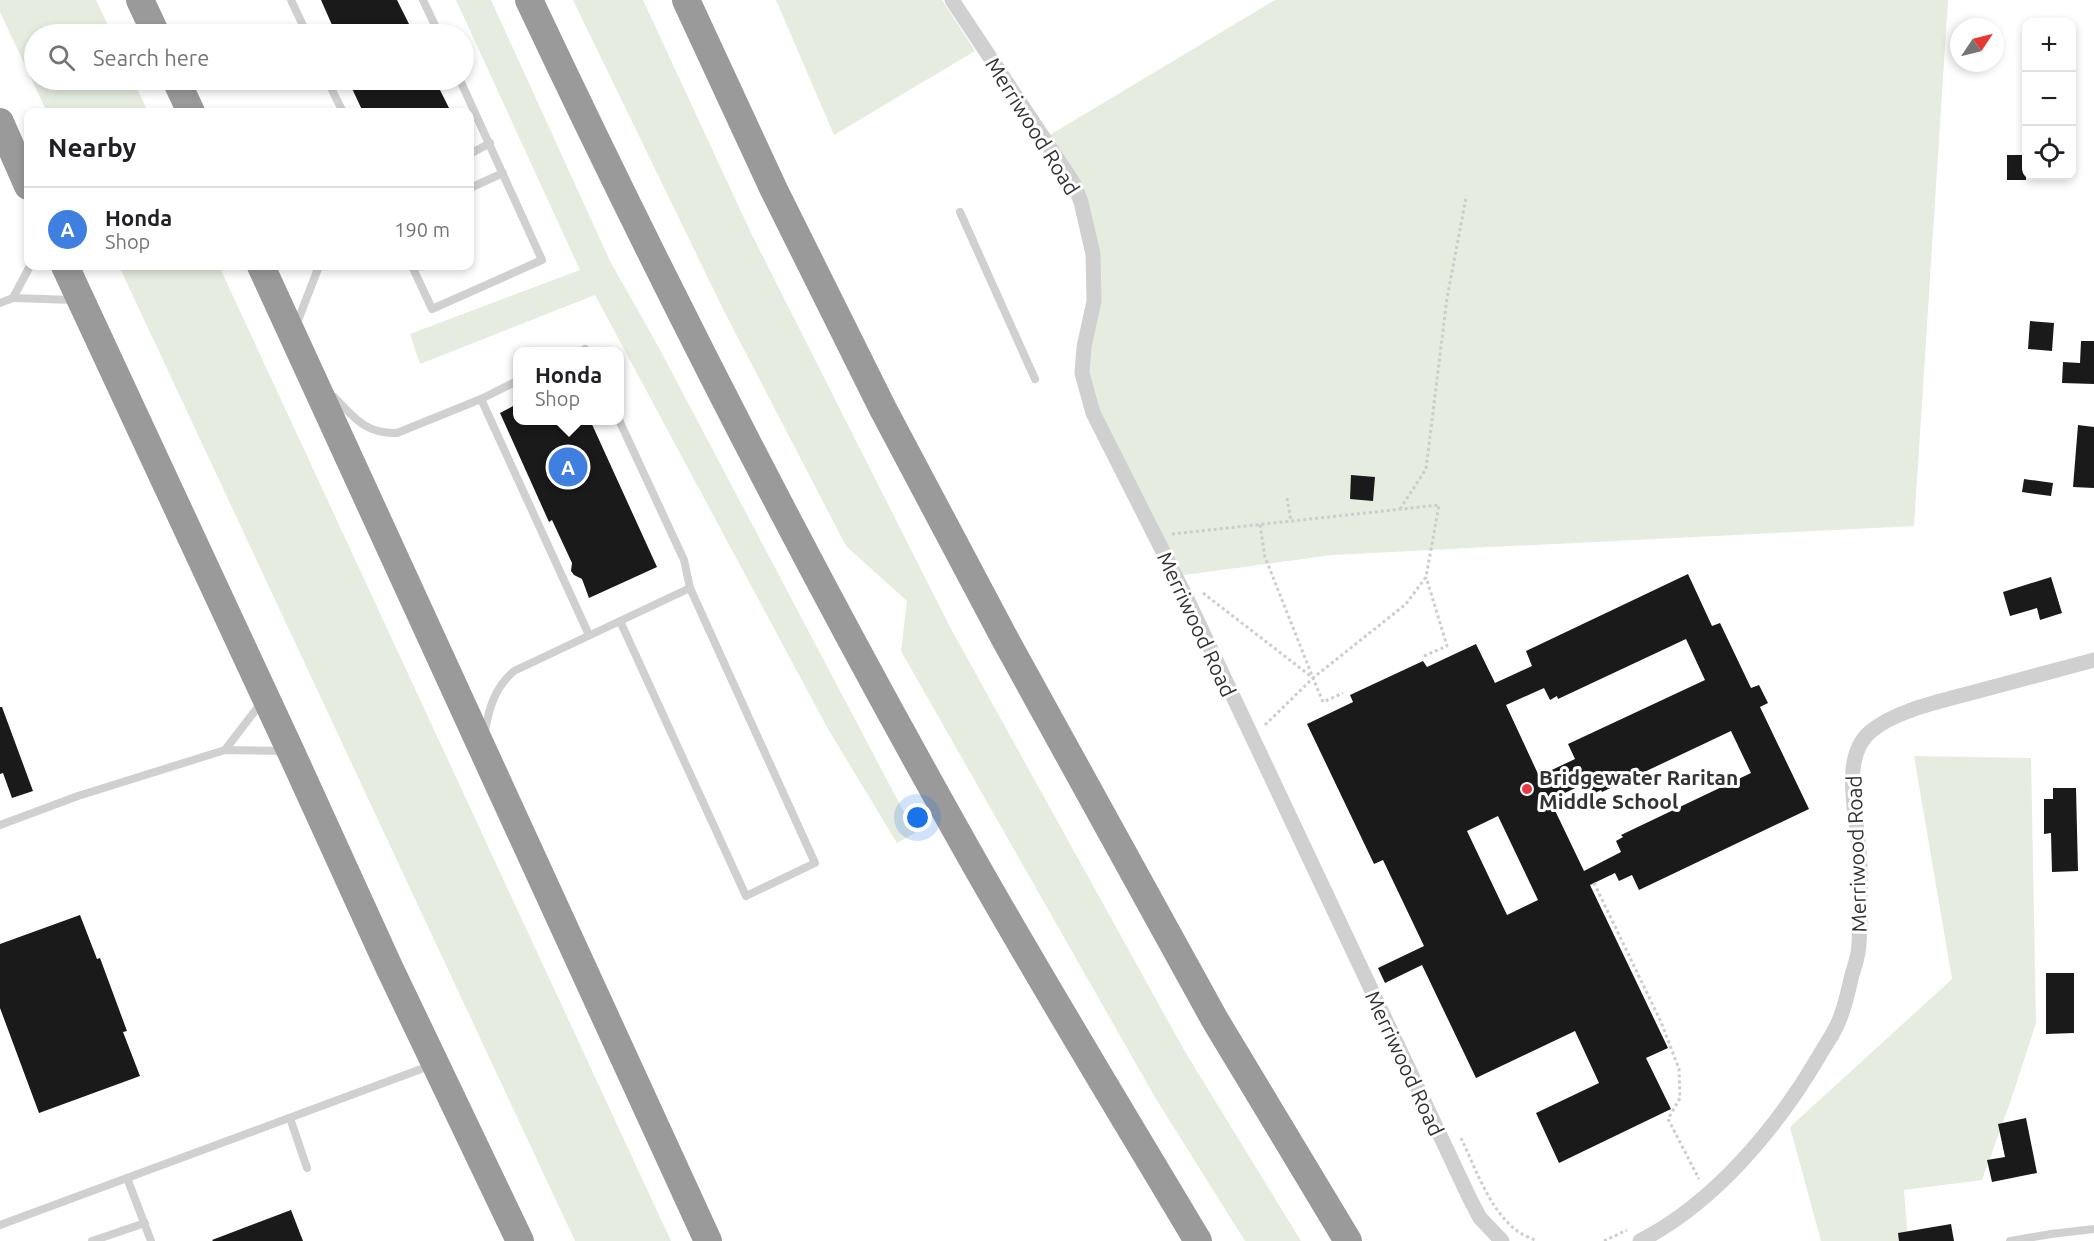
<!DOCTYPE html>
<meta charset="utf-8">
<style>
body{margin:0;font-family:Ubuntu,sans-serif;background:#f6f6f6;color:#202124}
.controls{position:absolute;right:18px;top:18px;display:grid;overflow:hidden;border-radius:12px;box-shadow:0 3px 9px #0003}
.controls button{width:54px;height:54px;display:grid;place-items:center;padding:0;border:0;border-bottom:2px solid #e0e0e0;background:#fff;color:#202124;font:30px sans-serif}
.compass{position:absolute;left:1950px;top:18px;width:54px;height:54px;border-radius:50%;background:#fff;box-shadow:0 3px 9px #0003;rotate:55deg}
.you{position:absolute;left:918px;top:818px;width:21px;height:21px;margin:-15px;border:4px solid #fff;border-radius:50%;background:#1a73e8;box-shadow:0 0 0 9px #1a73e833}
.badge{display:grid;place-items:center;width:39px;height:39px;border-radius:50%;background:#2563eb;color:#fff;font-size:20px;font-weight:700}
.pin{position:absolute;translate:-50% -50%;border:3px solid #fff;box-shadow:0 2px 6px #0006}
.popup{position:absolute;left:513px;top:347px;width:111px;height:78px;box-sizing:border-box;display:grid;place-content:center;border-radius:12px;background:#fff;filter:drop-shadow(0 2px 4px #0005);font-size:20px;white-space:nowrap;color:#757577}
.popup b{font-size:22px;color:#202124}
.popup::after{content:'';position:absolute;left:50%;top:100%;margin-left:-12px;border:12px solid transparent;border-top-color:#fff}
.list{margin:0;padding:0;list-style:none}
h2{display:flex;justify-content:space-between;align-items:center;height:78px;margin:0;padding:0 24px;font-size:26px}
h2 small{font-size:20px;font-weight:400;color:#757577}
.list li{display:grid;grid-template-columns:39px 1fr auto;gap:18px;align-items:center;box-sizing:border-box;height:84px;padding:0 24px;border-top:2px solid #e0e0e0}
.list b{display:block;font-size:22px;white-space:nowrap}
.list p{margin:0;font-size:20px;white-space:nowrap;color:#757577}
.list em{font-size:20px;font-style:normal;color:#757577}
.icon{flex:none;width:33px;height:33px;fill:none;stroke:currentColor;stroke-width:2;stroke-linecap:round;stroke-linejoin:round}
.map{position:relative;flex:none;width:2094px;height:1241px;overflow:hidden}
.search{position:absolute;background:#fff;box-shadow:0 3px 9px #0003;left:24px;top:24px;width:450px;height:66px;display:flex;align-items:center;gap:15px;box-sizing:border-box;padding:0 21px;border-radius:33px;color:#757577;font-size:22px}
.panel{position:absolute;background:#fff;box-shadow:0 3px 9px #0003;left:24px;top:108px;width:450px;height:162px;border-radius:12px}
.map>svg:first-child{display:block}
</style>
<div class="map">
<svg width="2094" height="1241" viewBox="0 0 2094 1241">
<rect width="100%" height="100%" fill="#fff"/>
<g fill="#e6ecdf">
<path d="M0 0H96L112 34H34V80H133L148 112H47L0 12Z"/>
<path d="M456 0H491L610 261 658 346 915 833 897 843 828 729 595 295 420 364 410 334 580 270Z"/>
<path d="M573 0H643L751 233 950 627 1184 1050 1301 1241H1245L1156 1099 901 651 907 601 846 546 724 311Z"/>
<path d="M776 0H942L975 51 834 135Z"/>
<path d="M1275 0H1948L1914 526 1332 555 1170 577 1083 389 1091 228 1048 136Z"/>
<path d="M119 266H219L671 1241H575Z"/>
<path d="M1914 756 2031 758 2036 1023 2010 1103 1982 1180 1904 1190 1908 1241H1821L1790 1127 1952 979Z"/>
</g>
<g fill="#1a1a1a" fill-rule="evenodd">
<path d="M321 0H397L414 34H336Z"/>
<path d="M348 80H435L451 112H363Z"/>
<rect x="2007" y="155" width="19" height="25"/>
<path d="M2030 321 2054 323 2052 351 2028 349Z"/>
<path d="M2081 341H2094V384L2062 383 2063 362 2080 363Z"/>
<path d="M517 404V420H590L657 567 589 598 582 579 574 575 571 571 572 563 552 520 549 522 500 413Z"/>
<path d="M2078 425 2094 427V488L2073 487Z"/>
<path d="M1351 475 1375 477 1373 501 1350 499Z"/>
<path d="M2024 479 2053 483 2051 496 2022 492Z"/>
<path d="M1688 574 1712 626 1720 623 1751 688 1759 685 1768 703 1760 707 1809 809 1639 890 1632 875 1619 881 1615 873 1590 885 1668 1048 1646 1058 1671 1109 1559 1163 1536 1113 1599 1083 1575 1031 1476 1078 1422 965 1385 983 1378 968 1424 946 1383 860 1374 864 1307 724 1353 702 1350 695 1423 661 1427 667 1476 644 1495 683 1532 666 1526 651ZM1686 639 1705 680 1568 744 1575 759 1539 776 1506 705 1544 688 1550 700 1557 696 1558 699ZM1731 731 1751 773 1621 835 1623 837 1616 841 1621 852 1584 871 1550 800 1588 782 1593 794 1601 790 1602 792ZM1498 816 1538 900 1507 915 1467 831Z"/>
<path d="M2051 577 2062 613 2040 620 2037 608 2010 616 2003 592Z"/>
<path d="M0 707H2L33 791 12 798 3 773 0 774Z"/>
<path d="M2053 788H2076L2078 871 2052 872 2051 833 2044 834V799H2053Z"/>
<path d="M80 915 97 959 100 958 127 1031 123 1032 140 1076 39 1113 0 1008V944Z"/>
<path d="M2046 973H2074V1033L2046 1034Z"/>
<path d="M2026 1118 2037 1173 1992 1182 1987 1160 2005 1157 1998 1124Z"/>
<path d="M291 1210 303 1241H213L212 1240Z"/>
<path d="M1951 1224 1954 1241H1899L1898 1233Z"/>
</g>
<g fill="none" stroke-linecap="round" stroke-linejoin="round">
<g stroke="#cdcdcd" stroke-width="3" stroke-dasharray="3 3" stroke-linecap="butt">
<path d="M1287 498 1291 521"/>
<path d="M1400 509 1426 469 1447 298 1466 198"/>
<path d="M1172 534 1439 505 1426 577 1406 604 1313 678 1265 557 1260 525"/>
<path d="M1203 593 1313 678 1323 702 1343 693"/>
<path d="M1424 656 1447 646 1426 577"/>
<path d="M1265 725 1313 678"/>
<path d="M1594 883 1661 1022 1679 1069 1680 1098 1668 1119 1699 1179"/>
<path d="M1461 1138C1476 1169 1489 1209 1516 1230 1522 1235 1531 1238 1537 1241"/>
<path d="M1604 1241 1627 1230"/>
</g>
<g stroke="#d0d0d0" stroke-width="8">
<path d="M291 0 307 34"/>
<path d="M423 0 439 34"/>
<path d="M327 80 343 112"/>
<path d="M470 154 490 143"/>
<path d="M470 188 503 173"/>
<path d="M960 212 1035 379"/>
<path d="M30 266 13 298 74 300"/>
<path d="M412 266 432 309 542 260 460 80"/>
<path d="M0 303 13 298"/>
<path d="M297 323 319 266"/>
<path d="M580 352 585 349 587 352"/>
<path d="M517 381 481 399 589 635"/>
<path d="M334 397C354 418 366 434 397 433L481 399"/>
<path d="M620 621 746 896 815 863 690 588"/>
<path d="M485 731C489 708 495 687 514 671L690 588 684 560 619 420"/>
<path d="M225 750 261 703"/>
<path d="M0 825 78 796 225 750 283 751"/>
<path d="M290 1118 307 1168"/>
<path d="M127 1178 151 1241"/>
<path d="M0 1225 432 1065"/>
<path d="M92 1241 145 1223"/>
<path d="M2010 1241 2051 1234 2094 1229"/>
</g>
<g stroke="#d0d0d0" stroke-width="15">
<path d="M952 0 1074 184 1081 202 1093 254 1094 301 1084 347 1082 373 1093 413 1189 603 1470 1199 1480 1218 1502 1241"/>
<path d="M1640 1241C1714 1203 1776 1129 1818 1058 1824 1047 1833 1035 1838 1023 1845 1008 1848 991 1852 975 1855 965 1859 954 1859 944 1861 913 1861 880 1859 849 1857 815 1840 758 1870 732 1894 711 1941 701 1971 693 2012 682 2053 671 2094 660"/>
</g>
<g stroke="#9a9a9a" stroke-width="28">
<path d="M140 0 156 34"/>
<path d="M529 0C662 282 804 560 957 832 1034 970 1117 1105 1198 1241"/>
<path d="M686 0 774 190 883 409 1005 639 1215 1020 1348 1241"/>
<path d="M176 80 191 112"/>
<path d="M0 122 28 186"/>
<path d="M65 266 291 752 389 967 520 1241"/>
<path d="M261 266 708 1241"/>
</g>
</g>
<circle fill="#e63946" stroke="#fff" stroke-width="2" cx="1527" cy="789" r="6"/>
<g text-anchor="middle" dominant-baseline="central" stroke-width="6" stroke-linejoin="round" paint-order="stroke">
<g font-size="21" fill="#333" stroke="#fff">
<text transform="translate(1033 126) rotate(58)">Merriwood Road</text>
<text transform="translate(1197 624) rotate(65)">Merriwood Road</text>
<text transform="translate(1856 854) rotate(-92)">Merriwood Road</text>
<text transform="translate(1405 1063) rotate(65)">Merriwood Road</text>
</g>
<g font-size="21" font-weight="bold" fill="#333" stroke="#fff" text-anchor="start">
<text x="1539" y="777">Bridgewater Raritan<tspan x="1539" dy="24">Middle School</tspan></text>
</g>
</g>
</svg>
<div class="controls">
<button>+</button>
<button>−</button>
<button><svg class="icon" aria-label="locate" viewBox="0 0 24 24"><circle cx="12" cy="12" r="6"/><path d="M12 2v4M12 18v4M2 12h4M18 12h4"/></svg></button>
</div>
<svg class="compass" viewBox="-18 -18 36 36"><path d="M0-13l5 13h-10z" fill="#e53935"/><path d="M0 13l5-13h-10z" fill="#757577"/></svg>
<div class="you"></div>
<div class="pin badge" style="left:568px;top:467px;background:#3f7fe0">A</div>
<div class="popup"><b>Honda</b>Shop</div>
<div class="search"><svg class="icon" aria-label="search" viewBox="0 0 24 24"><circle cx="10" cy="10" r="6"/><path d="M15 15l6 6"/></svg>Search here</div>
<section class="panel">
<h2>Nearby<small></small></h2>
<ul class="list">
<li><span class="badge" style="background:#3f7fe0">A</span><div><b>Honda</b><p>Shop</p></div><em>190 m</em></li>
</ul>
</section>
</div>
